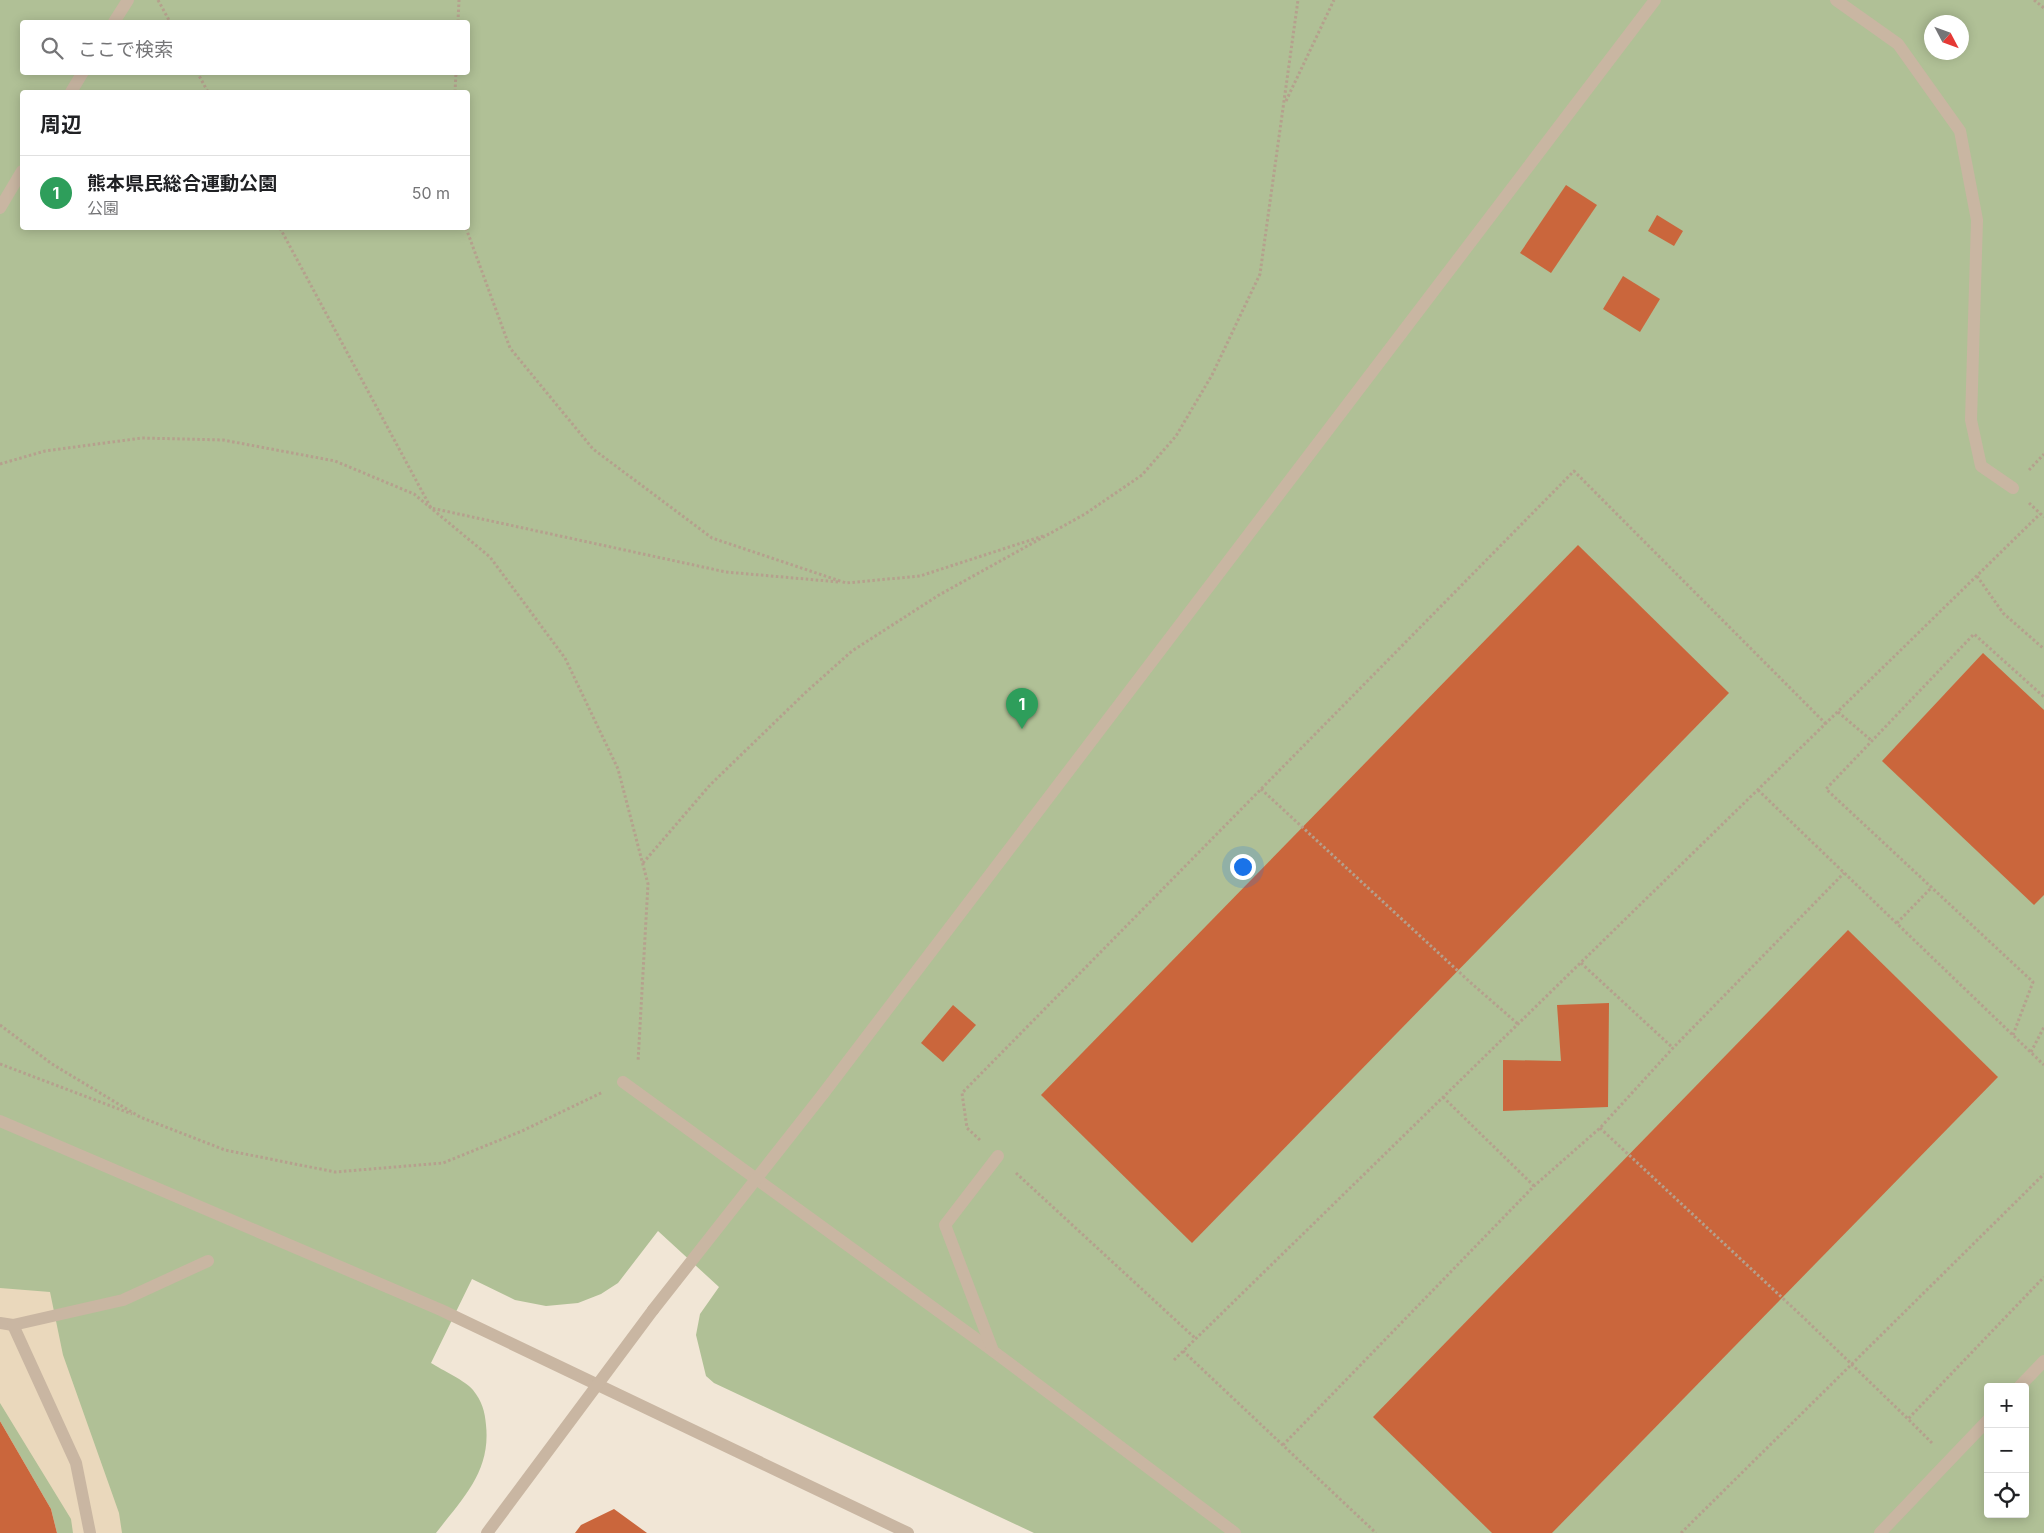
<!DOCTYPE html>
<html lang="ja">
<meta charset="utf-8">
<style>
body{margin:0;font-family:Inter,"Noto Sans JP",sans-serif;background:#f6f6f6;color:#202124}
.controls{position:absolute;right:15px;bottom:15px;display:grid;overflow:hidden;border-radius:5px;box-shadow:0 2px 12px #0003}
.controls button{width:45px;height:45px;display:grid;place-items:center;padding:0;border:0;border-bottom:1px solid #e0e0e0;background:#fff;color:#202124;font:25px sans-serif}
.compass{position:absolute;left:1924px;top:15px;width:45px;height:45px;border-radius:50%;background:#fff;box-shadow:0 2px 12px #0003;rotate:131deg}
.you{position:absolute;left:1242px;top:866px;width:18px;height:18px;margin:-12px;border:4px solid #fff;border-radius:50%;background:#1a73e8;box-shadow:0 0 0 8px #1a73e833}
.badge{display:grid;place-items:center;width:32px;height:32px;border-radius:50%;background:#ea580c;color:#fff;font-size:16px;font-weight:700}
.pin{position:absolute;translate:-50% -41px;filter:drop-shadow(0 1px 2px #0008)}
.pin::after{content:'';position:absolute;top:26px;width:18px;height:15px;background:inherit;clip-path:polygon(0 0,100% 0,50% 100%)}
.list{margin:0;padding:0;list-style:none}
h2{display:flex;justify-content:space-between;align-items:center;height:65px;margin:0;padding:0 20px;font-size:21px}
h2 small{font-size:16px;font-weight:400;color:#757577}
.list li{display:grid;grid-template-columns:32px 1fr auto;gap:15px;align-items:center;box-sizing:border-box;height:75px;padding:0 20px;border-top:1px solid #e0e0e0}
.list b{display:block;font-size:19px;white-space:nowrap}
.list p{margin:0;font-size:16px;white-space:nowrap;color:#757577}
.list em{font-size:16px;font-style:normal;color:#757577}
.icon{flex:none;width:28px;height:28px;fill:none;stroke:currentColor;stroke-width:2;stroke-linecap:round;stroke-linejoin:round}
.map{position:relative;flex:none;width:2044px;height:1533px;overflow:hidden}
.search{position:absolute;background:#fff;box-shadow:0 2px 12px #0003;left:20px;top:20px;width:450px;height:55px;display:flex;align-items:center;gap:12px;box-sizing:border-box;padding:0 18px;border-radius:5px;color:#757577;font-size:19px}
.panel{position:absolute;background:#fff;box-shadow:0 2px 12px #0003;left:20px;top:90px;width:450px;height:140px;border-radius:5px}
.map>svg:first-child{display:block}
</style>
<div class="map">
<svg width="2044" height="1533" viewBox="0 0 2044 1533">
<rect width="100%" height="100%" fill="#f1e6d6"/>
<path fill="#b0c096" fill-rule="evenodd" d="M0 0H2044V1533H1034L714 1383 706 1376 696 1335 700 1314 719 1287 658 1231 618 1283 601 1294 578 1303 546 1306 515 1300 472 1279 431 1363C442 1370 466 1381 473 1390 482 1401 485 1412 486 1425 491 1472 462 1499 436 1533H57L51 1509 0 1421ZM22 22H468V72H22ZM1932 22H1962V52H1932ZM22 92H468V228H22ZM1988 1387H2025V1514H1988Z"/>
<path fill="#ead8bc" d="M0 1288 50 1292 63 1355 119 1513 122 1533H73L71 1519 0 1403Z"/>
<g fill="#ca663c">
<path d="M1566 185 1597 205 1551 273 1520 253Z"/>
<path d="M1657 215 1683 231 1674 246 1648 231Z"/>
<path d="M1623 276 1660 299 1640 332 1603 309Z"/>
<path d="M1578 545 1729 693 1192 1243 1041 1095Z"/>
<path d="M1983 653 2044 710V895L2034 905 1882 761Z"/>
<path d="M1848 930 1998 1077 1552 1533H1492L1373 1417Z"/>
<path d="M1609 1003 1608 1107 1503 1111V1060L1561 1061 1557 1005Z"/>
<path d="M953 1005 976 1025 943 1062 921 1043Z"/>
<path d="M0 1421 51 1509 57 1533H0Z"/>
<path d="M614 1509 647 1533H575L581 1525Z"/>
</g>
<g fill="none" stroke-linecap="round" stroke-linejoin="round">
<g stroke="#b5a08d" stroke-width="3" stroke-dasharray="2.5 2.5" stroke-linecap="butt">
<path d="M158 0 170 22"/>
<path d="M2034 0 2044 8"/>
<path d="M458 22 459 0"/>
<path d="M197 72 208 92"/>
<path d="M455 92 456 72"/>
<path d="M1286 101 1334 0"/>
<path d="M280 228 431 508 726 572 839 582"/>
<path d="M466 228 510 348 593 449 712 538 846 583 920 576 1043 536"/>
<path d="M0 464 45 451 142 438 223 440 335 461 414 494 490 557 565 658 618 769 648 884 638 1062"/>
<path d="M2029 470 2044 454"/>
<path d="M2029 503 2044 517"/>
<path d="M1977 576 2003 613 2044 649"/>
<path d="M1838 712 1872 741"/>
<path d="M1261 789 1471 983 1518 1024"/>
<path d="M1758 790 2044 1065"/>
<path d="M643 863 710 785 805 693 852 651 939 595 1085 514 1142 475 1176 436 1212 375 1260 274 1298 0"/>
<path d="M1897 923 1932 887"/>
<path d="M1581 963 1673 1048"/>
<path d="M0 1025 52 1064 140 1117 225 1150 335 1172 443 1163 522 1131 603 1092"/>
<path d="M2013 1035 2033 982 1826 789 1974 634 2044 697"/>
<path d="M2031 1052 2044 1027"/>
<path d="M0 1064 132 1114"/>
<path d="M1443 1097 1534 1186"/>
<path d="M1600 1128 1805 1319 1908 1419"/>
<path d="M980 1140 967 1128 962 1093 1574 471 1826 724"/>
<path d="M1016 1173 1196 1339"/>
<path d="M1183 1351 1376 1533"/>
<path d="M1174 1360 2040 514"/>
<path d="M1932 1443 1908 1419 2044 1277"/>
<path d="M1283 1445 1534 1186 1600 1128 1673 1048 1844 873"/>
<path d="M1681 1533 2044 1174"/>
</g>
<g stroke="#c9b6a2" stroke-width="12">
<path d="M1836 0 1898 44 1960 131 1977 220 1971 420 1981 466 2013 488"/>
<path d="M114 22 128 0"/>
<path d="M71 92 83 72"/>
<path d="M0 208 22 171"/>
<path d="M623 1082 993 1351 1235 1533"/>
<path d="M823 1094 1655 0"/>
<path d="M0 1121 441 1310 908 1533"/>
<path d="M0 1323 13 1325 123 1300 208 1261"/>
<path d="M13 1325 76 1463 90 1533"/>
<path d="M993 1351 945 1225 998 1156"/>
<path d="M2019 1387 2044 1361"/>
<path d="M487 1533 653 1310"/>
<path d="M1880 1533 1988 1420"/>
</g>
<path stroke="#c9b6a2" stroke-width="12" d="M653 1310 823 1094"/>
</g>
</svg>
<div class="controls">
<button>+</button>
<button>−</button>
<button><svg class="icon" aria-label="locate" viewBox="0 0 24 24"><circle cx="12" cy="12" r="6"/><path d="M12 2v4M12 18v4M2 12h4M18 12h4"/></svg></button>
</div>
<svg class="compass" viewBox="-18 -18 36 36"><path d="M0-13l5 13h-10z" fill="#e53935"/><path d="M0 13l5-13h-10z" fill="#757577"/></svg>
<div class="you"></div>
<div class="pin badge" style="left:1022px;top:729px;background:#2e9e5b">1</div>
<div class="search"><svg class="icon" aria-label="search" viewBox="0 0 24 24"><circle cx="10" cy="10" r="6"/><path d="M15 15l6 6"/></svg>ここで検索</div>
<section class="panel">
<h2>周辺<small></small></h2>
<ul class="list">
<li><span class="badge" style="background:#2e9e5b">1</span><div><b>熊本県民総合運動公園</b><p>公園</p></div><em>50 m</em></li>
</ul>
</section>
</div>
